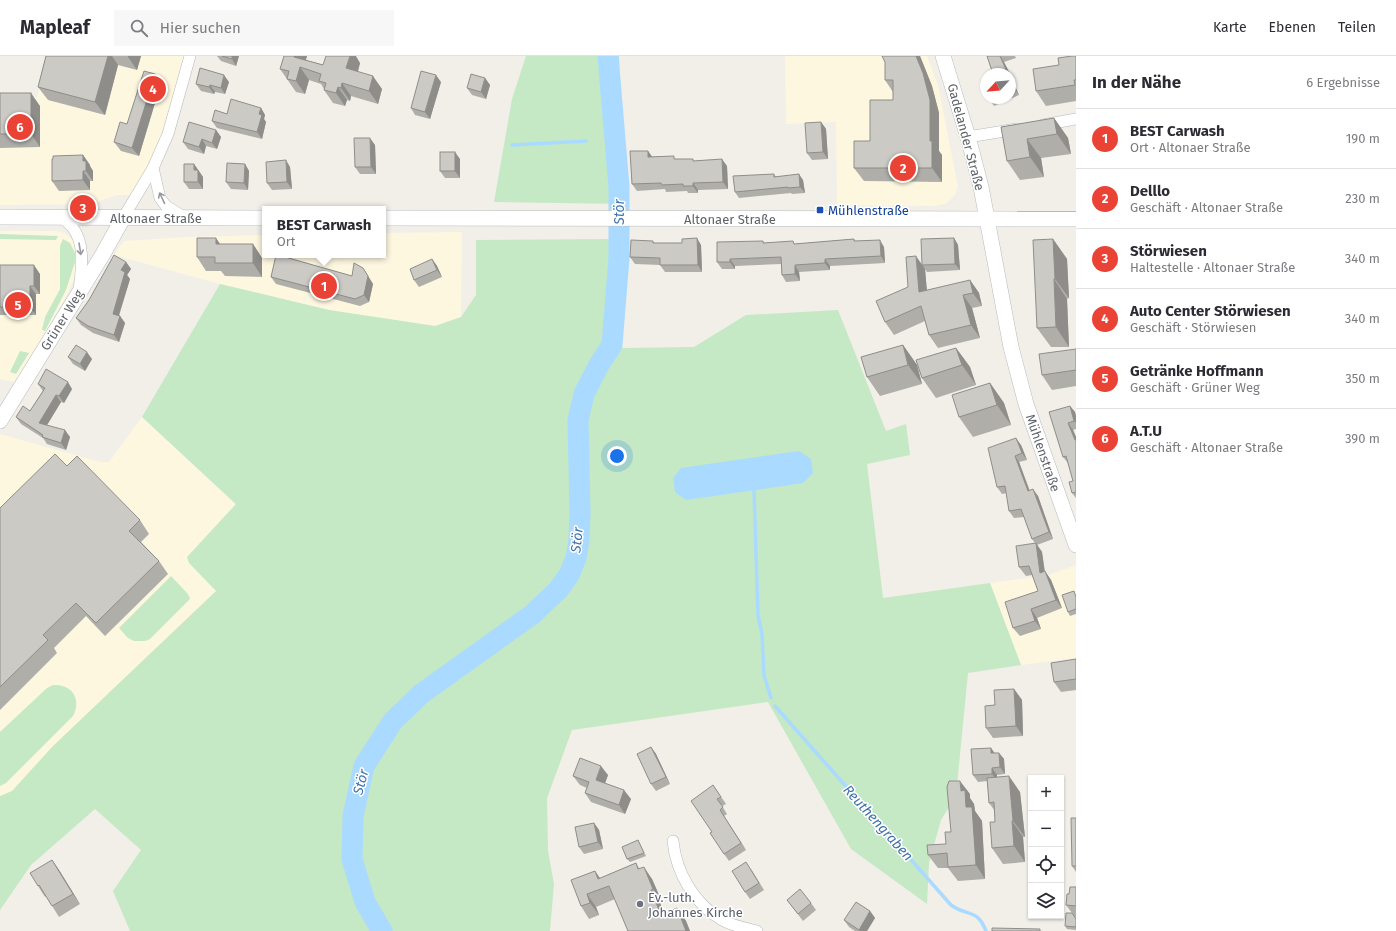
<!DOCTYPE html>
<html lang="de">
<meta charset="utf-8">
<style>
body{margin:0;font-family:"Fira Sans",sans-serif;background:#f7f7f7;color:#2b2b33}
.controls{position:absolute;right:12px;bottom:12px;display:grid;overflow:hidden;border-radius:0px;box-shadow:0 1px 3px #0004}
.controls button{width:36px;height:36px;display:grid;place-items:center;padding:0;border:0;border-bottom:1px solid #e1e1e2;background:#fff;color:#2b2b33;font:20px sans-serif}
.compass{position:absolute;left:980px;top:12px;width:36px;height:36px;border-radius:50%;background:#fff;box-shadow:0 1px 3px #0004;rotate:244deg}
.you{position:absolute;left:617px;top:400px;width:14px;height:14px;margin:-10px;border:3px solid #fff;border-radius:50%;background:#1a73e8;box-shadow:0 0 0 6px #1a73e833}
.badge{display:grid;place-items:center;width:26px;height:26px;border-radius:50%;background:#ea4335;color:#fff;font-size:13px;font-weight:700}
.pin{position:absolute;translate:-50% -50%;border:2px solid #fff;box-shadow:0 1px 4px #0006}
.popup{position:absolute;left:262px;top:150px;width:124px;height:52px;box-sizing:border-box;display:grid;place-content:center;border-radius:0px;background:#fff;filter:drop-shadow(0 1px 3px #0005);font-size:13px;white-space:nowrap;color:#7c7c81}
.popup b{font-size:15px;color:#2b2b33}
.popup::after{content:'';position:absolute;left:50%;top:100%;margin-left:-8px;border:8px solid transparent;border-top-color:#fff}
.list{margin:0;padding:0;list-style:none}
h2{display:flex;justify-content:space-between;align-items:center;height:52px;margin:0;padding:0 16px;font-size:17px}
h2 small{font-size:13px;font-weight:400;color:#7c7c81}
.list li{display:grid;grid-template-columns:26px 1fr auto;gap:12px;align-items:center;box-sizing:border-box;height:60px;padding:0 16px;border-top:1px solid #e1e1e2}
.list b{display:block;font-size:15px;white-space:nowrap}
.list p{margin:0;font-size:13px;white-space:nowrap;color:#7c7c81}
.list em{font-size:13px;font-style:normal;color:#7c7c81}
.icon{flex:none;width:22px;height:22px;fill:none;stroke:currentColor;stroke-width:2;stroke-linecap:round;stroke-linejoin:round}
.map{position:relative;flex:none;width:1076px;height:875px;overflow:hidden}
header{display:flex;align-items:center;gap:24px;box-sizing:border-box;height:56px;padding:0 20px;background:#fff;border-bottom:1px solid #e1e1e2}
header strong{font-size:19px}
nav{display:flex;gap:22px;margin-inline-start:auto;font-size:14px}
.search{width:280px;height:36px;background:#f7f7f7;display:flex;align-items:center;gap:10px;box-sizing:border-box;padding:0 14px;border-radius:0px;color:#7c7c81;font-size:15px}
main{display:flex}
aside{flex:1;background:#fff}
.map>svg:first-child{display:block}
</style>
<header>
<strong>Mapleaf</strong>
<div class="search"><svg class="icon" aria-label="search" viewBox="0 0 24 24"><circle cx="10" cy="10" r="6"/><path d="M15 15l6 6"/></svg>Hier suchen</div>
<nav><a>Karte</a><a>Ebenen</a><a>Teilen</a></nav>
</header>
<main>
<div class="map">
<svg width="1076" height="875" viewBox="0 0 1076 875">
<rect width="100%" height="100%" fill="#f1efe8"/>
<g fill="#fef7e0">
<path d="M48 0H190L168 78 136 139H117L91 148 0 149V41H37Z"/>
<path d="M785 0H927L938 29 958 131 955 139 947 147 936 150 837 149 836 66 786 68Z"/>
<path d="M0 175H57L64 177 72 183H79L82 202 69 235 17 327 0 323Z"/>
<path d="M462 176 461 261 435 270 329 254 220 228 114 199 124 185 187 181 265 179V199H383V177Z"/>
<path d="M142 361 238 451 234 537 0 821V378L100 406H109Z"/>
<path d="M1076 509V602L1021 609 990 527 1049 519Z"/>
</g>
<g fill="#c5e8c5">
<path d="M526 0H619L626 148 494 146 512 43Z"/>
<path d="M0 178 58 180 56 184 0 183Z"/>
<path d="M63 183 70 187 75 197V206L66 234 45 275 42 274 45 261 60 233V190Z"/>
<path d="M619 183V202L612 289 622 292 694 291 746 259 838 254 886 375 906 368 910 399 867 408 883 542 990 527 1021 609 968 617 957 729 951 748 941 764 929 807 927 848 851 793 768 646 572 674 547 742 548 795 554 828 550 875H130L113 835 141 794 95 753 31 809 0 854V740L12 735 53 690 216 535 189 507 187 501 236 448 142 361 220 228 329 254 435 270 461 261 476 239V184Z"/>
<path d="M20 295 29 297 16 318 10 316Z"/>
<path d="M171 520 187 537 190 542 189 544 150 583 145 585H134L128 582 119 572Z"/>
<path d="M53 629C72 628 82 643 73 660L6 727 0 730V676L47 632Z"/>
</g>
<path fill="#aadaff" d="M799 395 811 403 813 417 803 427 686 444 675 436 673 422 681 412Z"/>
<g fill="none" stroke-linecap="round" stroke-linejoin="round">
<g stroke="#aadaff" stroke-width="3.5">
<path d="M512 89 586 85"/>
<path d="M754 434 758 560 762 578 764 619 771 642"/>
<path d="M775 650 951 849C968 861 977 852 986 875"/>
</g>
<path stroke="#aadaff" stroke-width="21" d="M382 875 365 846 352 803 353 760 364 710 393 665 421 638 533 558 558 534 569 519 576 502 579 484 580 457 578 364 584 338 600 307 612 289 619 202V131L608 0"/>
<g stroke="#b5b8bc" stroke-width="12">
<g id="street">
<path d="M1043 69 1076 63"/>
<path d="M968 81 1017 73"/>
<path d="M153 112 160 142 166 150 184 161"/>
<path d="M61 161C65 164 70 168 73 172 86 190 81 214 79 235"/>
<path d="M123 162 153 112 168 78 190 0"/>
<path d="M673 785C676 816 694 848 722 864 733 870 745 872 757 875"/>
</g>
</g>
<g stroke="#b6babf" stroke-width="16">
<g id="secondary">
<path d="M943 0 968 81 981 131 1011 291 1026 348 1076 489"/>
<path d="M0 161 265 162"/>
<path d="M383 162 1076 163"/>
<path d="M0 365 103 198 123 162"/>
</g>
</g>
<use href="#street" stroke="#fff" stroke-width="11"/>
<use href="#secondary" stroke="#fff" stroke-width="15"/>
</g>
<g fill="#afaea9">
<path d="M46 0H141L137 14 118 9 105 59 48 44 38 31Z"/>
<path d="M217 0H239L236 10 221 5Z"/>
<path d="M284 0H307L306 4 323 9 360 7 358 16 382 33 378 48 351 40 350 45 347 44 345 50 333 47 324 34V33L321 28 309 24 305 38 296 36 280 13Z"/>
<path d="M882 0H920L932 30 939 57V95L942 99V126L864 125 854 112 893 44V36L885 24V6Z"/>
<path d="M987 0H1015L1016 2 1004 6 1010 18H993Z"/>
<path d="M1076 0V45L1046 50 1036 35 1059 9Z"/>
<path d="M1010 19 1019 39 994 50 989 42H1010Z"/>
<path d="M485 22 490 29 486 43 472 39 467 32Z"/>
<path d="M229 26 225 38 215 36 214 38 201 35 196 28Z"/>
<path d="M441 26 430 63 415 59 411 52Z"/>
<path d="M161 27 139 100 121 95 114 86 127 68Z"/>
<path d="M0 37 40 50V91L0 92Z"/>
<path d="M261 52 265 59 264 63 266 66 262 83 217 72 212 65 227 58Z"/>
<path d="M1054 62 1068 82 1071 98 1041 102 1044 121 1020 124 1007 105 1001 71Z"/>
<path d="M821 66 826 73 828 103 812 104 807 97Z"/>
<path d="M216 74 221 81 217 93 206 90 204 98 188 93 183 86Z"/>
<path d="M375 89 376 118H360L355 111Z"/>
<path d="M648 95 652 101 695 105 727 110 728 133 698 134V137H688L687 135 666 136 665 133 637 135 632 128Z"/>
<path d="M83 99 90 109V110L93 115V125H90V134L59 135 52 125Z"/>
<path d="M460 103V122H445L440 115Z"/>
<path d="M194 108 203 121V133H189L184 126Z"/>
<path d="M245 108 249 115 248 134 231 133 226 126Z"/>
<path d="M290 111 292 133 272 134 267 127Z"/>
<path d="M774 118 776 121 803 124 805 137 792 138 791 137 739 142 735 136Z"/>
<path d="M954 182 958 189 960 214 927 216 925 213 927 235 970 224 979 237 982 250 972 252 980 282 938 292 929 279 925 265 894 279 885 266 908 231 922 209Z"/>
<path d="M854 183 855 185 884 191 885 207 830 210V214L799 216 800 225 786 226 782 219 781 208 735 210V213H722L717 206 763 185 764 187 795 188Z"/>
<path d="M1053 183 1067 203 1069 242 1067 243 1069 291H1051L1037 272Z"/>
<path d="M653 185 654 187H682L701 189 702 216H665L660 209 635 208 630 201Z"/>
<path d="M220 188H253L262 202V221L225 220 221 215H206L197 201Z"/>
<path d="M291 203 352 220H368L373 228 369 246 360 250 276 228 271 221Z"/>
<path d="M432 203 437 210 442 221 419 231 414 224Z"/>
<path d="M126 206 131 213 127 219 130 223 119 260H120L125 267 119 286 93 277 81 269 76 262Z"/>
<path d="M0 209 40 218V238H36V259H0Z"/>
<path d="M903 289 917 309 922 328 880 340 867 321Z"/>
<path d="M956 292 970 311 976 329 936 342 922 322Z"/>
<path d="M1076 293V330L1052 334 1042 319Z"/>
<path d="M68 301 92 303 85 315 73 308Z"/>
<path d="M990 327 1004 347 1011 369 973 381 959 361Z"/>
<path d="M38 328 72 333 64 347 61 346 47 369 70 381 66 394 47 388 43 382 21 368 16 361 30 355 43 335Z"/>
<path d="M1070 350 1075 356 1076 360V373L1073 374 1076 381V442L1072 437 1073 425 1068 407 1063 401Z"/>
<path d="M1021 389 1027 404 1019 406 1030 435 1038 440 1053 483 1037 489 1042 496 1045 516 1051 524 1062 552 1037 562 1041 573 1020 580 1013 572 1038 535 1032 519 1026 520 1019 511 1035 487 1032 483 1024 461 1014 462 1009 455 1007 437 1002 438 997 431Z"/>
<path d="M67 410 140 464 149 478 141 486 159 505 168 518 105 580 86 560 54 592 57 597 0 654V452Z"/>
<path d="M1076 538V558L1070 560 1068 556Z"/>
<path d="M1076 603V634L1061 636 1054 626Z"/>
<path d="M1014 633 1022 644 1023 680 993 682 986 672 995 649Z"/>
<path d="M651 691 656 698 670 728 656 735 651 728Z"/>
<path d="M991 692 994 697H999L1004 703 1005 718 997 719V721L1020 736 1025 781H1023L1025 806 1003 808 992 792 995 766V755L989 747 987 725 978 726 973 719Z"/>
<path d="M608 719 605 727 631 743 625 758 591 746 585 737 587 732 580 729 573 720Z"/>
<path d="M713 729 726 748 722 750 727 758 724 760 746 794 729 805 724 798 712 776Z"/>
<path d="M970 738V742L974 748 975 755 982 765 985 823 958 825 948 812H938L928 799 946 788Z"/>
<path d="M1076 762V816L1072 810Z"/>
<path d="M594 767 599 774 603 793 584 798 579 791Z"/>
<path d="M638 784 646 800 630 806 627 803Z"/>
<path d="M52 804 59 814 80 848 59 861 46 840 45 841 38 830Z"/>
<path d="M636 807 639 812 652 823 662 846 660 847 664 857 677 852 686 865 690 875H628L615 843 596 851 599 859 589 863 581 850 595 815 600 822Z"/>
<path d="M751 813 764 834 750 843 745 836Z"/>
<path d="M1076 831V874L1067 873 1065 870 1072 857 1066 849 1069 838Z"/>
<path d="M787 844 811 847 816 854 803 865Z"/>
<path d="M870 855 875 862 867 875H855L849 871 844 864Z"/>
</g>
<g fill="#8f8d8a">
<path d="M108 0H112L118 9 105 59 95 46Z"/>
<path d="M128 0H141L137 14 128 1Z"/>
<path d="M232 0H239L236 10 232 3Z"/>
<path d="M294 0H307L303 12 294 1Z"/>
<path d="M350 0H356L360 7 355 25 346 12Z"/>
<path d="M916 0H920L932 30 939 57V95L942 99V126L932 112 930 85Z"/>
<path d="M1000 0 1004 6 1010 18H1008Z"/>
<path d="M300 11 309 24 305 38 296 25Z"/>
<path d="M155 18 161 27 139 100 132 92Z"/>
<path d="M224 19 229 26 225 38 221 32Z"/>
<path d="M436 19 441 26 430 63 425 56Z"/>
<path d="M1010 19 1019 39 1014 31 1010 23Z"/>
<path d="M373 20 382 33 378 48 369 35Z"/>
<path d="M485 22 490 29 486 43 481 36Z"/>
<path d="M342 27 351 40 350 45 341 32Z"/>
<path d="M210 29 215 36 214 38 209 31Z"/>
<path d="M338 31 347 44 345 50 336 37Z"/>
<path d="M31 37 40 50V91L31 78Z"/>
<path d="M261 52 265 59 264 63 266 66 262 83 257 76 259 58Z"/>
<path d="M1054 62 1068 82 1071 98 1057 78Z"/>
<path d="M821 66 826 73 828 103 823 96Z"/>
<path d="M216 74 221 81 217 93 212 87Z"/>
<path d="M370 82 375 89 376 118 371 111Z"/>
<path d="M202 83 206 90 204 98 199 91Z"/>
<path d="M1027 83 1041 102 1044 121 1030 101Z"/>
<path d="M648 95 653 102 648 101Z"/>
<path d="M455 96 460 103V122L455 115Z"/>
<path d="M83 99 90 109V110L93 115V125L86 115 83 105Z"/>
<path d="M722 103 727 110 728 133 723 126Z"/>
<path d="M286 104 290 111 292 133 287 126Z"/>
<path d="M194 108 203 121V133L198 126 194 114Z"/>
<path d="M245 108 249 115 248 134 244 127Z"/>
<path d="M83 115 90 125V134L83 124Z"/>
<path d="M799 118 803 124 805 137 800 131Z"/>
<path d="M693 127 698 134V137L693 130Z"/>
<path d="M216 182 225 195 216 188Z"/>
<path d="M697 182 701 189 702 216 698 209Z"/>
<path d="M954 182 958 189 960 214 955 208Z"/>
<path d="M1053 183 1067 203 1069 242 1055 223Z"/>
<path d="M880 184 884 191 885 207 881 200Z"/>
<path d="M253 188 262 202V221L253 207Z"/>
<path d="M285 199H292L290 208 285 201Z"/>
<path d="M916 200 925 213 928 249 919 236Z"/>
<path d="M432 203 437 210 442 221 437 214Z"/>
<path d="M730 203 735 210V213L730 206Z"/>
<path d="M825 203 830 210V214L825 207Z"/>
<path d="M126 206 131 213 127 219 130 223 117 265 113 258 121 214Z"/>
<path d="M34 209 40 218V238L34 230Z"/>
<path d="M795 209 799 216 800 225 795 218Z"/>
<path d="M363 212 373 228 369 246 364 239Z"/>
<path d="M1054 223 1067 243 1069 291 1056 271Z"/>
<path d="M970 224 979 237 982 250 973 237Z"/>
<path d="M30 230 36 238V259L30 251Z"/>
<path d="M963 239 972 252 980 282 971 269Z"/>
<path d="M120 260 125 267 119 286 114 279Z"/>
<path d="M903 289 917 309 922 328 908 309Z"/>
<path d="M956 292 970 311 976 329 962 309Z"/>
<path d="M87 296 92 303 85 315 80 308Z"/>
<path d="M68 326 72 333 64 347 59 340Z"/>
<path d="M990 327 1004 347 1011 369 997 349Z"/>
<path d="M56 339 61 346 44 374 39 367Z"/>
<path d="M1070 350 1075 356 1076 360V367L1074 365Z"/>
<path d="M1068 367 1073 374 1076 381V386Z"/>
<path d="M65 374 70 381 66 394 61 387Z"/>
<path d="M1016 382 1021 389 1027 404 1022 397Z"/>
<path d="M1015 400 1019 406 1032 442 1028 435Z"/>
<path d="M1033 433 1038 440 1053 483 1049 476Z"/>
<path d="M1036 487 1042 496 1046 526 1040 517Z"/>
<path d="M1045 515 1051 524 1062 552 1056 544Z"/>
<path d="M1031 553 1037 562 1041 573 1035 565Z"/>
<path d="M1014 633 1022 644 1023 680 1016 670Z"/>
<path d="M651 691 656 698 670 728 666 721Z"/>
<path d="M991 692 996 699 991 697Z"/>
<path d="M999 697 1004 703 1005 718 1000 711Z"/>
<path d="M601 710 608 719 603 733 596 724Z"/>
<path d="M992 712 997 719V725L992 718Z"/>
<path d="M1009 720 1020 736 1025 781 1013 765Z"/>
<path d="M960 725 970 738V742L974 748 975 755 982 765 985 823 976 809 966 751 961 735Z"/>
<path d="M624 734 631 743 625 758 619 749Z"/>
<path d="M720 754 724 760 746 794 741 787Z"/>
<path d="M1012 765 1023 781 1025 806 1014 790Z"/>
<path d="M594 767 599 774 603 793 598 786Z"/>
<path d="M52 804 59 814 80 848 73 838Z"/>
<path d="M644 811 652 823 662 846 653 833Z"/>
<path d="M595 815 603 827 598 823Z"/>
<path d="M651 834 660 847 670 871 661 859Z"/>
<path d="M587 838 596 851 599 859 590 847Z"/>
<path d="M677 852 686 865 690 875H686Z"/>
<path d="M870 855 875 862 867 875H860L859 874Z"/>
</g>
<g fill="#cccac5" stroke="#8f8d8a">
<path d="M46 0H108L95 46 38 31Z"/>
<path d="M222 0H232V3Z"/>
<path d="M284 0H294V1L323 9 326 0H350L346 12 373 20 369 35 342 27 341 32 338 31 336 37 324 34 326 27 319 25 321 18 300 11 296 25 287 23 289 15 280 13Z"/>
<path d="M882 0H916L923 17 930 44V85H932V112H854V85H870V44H893V24H885V6Z"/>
<path d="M987 0H1000L1008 18H993Z"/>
<path d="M1072 0H1076V24H1074L1075 29 1036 35 1033 13 1059 9 1058 2Z"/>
<path d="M200 12 224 19 221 32 210 29 209 31 196 28Z"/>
<path d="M144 15 155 18 132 92 114 86 120 66 127 68Z"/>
<path d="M421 15 436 19 425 56 411 52Z"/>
<path d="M471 18 485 22 481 36 467 32Z"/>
<path d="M1010 23 1014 31 1010 33Z"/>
<path d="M986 26V36L982 27Z"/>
<rect x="0" y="37" width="31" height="41"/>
<path d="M231 43 261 52 259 58 262 59 257 76 212 65 215 54 227 58Z"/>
<path d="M1054 62 1057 78 1027 83 1030 101 1007 105 1001 71Z"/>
<path d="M189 66 216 74 212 87 202 83 199 91 183 86Z"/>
<path d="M821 66 823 96 807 97 805 67Z"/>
<path d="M354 82H370L371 111H355Z"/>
<path d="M630 95H648V101L674 100V103H693V105L722 103 723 126 693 127V130H683V128L662 129 661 127 632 128Z"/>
<rect x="440" y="96" width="15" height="19"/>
<path d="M83 99V105H86V115H83V124L52 125V103H53V100Z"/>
<path d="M286 104 287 126 267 127 266 106Z"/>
<path d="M227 107 245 108 244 127 226 126Z"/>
<path d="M184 108H194V114H198V126H184Z"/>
<path d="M774 118V121L799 118 800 131 788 132V131L735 136 733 120Z"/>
<path d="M197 182H216V188H253V207H215V201H197Z"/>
<path d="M697 182 698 209H660V202L630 201 631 184 653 185V187H682V183Z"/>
<path d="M954 182 955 208 922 209 921 183Z"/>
<path d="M854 183V185L880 184 881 200 825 203V207L795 209V218L782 219 781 201 730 203V206H717V186L763 185V187L793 185 794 188Z"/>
<path d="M1053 183 1055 223H1054L1056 271 1037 272 1033 184Z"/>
<path d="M114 199 126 206 121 214 125 216 113 258 120 260 114 279 88 270 76 262 89 244Z"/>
<path d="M276 199H285V201L352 220 354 207 363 212 368 220 364 239 355 243 271 221Z"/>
<path d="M916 200 919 236 970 224 973 237 963 239 971 269 929 279 921 250 885 266 876 245 908 231 906 201Z"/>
<path d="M432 203 437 214 414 224 410 213Z"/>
<path d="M0 209H34V230H30V251H0Z"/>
<path d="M76 289 87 296 80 308 68 301Z"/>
<path d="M903 289 908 309 867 321 861 301Z"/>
<path d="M956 292 962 309 922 322 916 304Z"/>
<path d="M1076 293V314L1042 319 1039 298Z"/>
<path d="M46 313 68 326 59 340 56 339 39 367 65 374 61 387 42 381 43 379 16 361 23 350 30 355 45 332 38 328Z"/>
<path d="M990 327 997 349 959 361 952 339Z"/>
<path d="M1070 350 1074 365 1068 367 1075 384H1076V436L1072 437 1069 426 1073 425 1066 400 1063 401 1049 356Z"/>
<path d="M1016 382 1022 397 1015 400 1028 435 1033 433 1049 476 1032 483 1021 453 1009 455 1005 430 997 431 988 392Z"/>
<path d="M55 398 67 410 77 400 140 464 129 475 159 505 96 567 76 547 43 579 48 584 0 631V452Z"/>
<path d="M1036 487 1040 517 1045 515 1056 544 1031 553 1035 565 1013 572 1005 546 1038 535 1029 510 1019 511 1016 490Z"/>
<path d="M1074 535 1076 541V553L1068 556 1062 539Z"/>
<path d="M1076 603V623L1054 626 1051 607Z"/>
<path d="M1014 633 1016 670 986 672 985 650 995 649 994 634Z"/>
<path d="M651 691 666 721 651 728 637 698Z"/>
<path d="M991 692V697H999L1000 711 992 712V718L973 719 971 693Z"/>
<path d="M580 702 601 710 596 724 624 734 619 749 585 737 589 726 573 720Z"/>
<path d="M1009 720 1013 765H1012L1014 790 992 792 990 766H995L994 746 989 747 987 722Z"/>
<path d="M949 725H960L961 735 965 734 966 751H972L976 809 948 811 947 797 928 799 927 789 946 788 945 776H951L947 731Z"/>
<path d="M713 729 721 741 717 743 723 751 720 754 741 787 724 798 710 777 712 776 691 745Z"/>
<path d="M1071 762H1076V810H1072Z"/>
<path d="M594 767 598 786 579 791 575 771Z"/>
<path d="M638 784 644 797 627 803 622 791Z"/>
<path d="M52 804 73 838 52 850 39 829 38 830 30 817Z"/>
<path d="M746 806 759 827 745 836 732 815Z"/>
<path d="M636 807 638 813 644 811 653 833 651 834 661 859 677 852 686 875H628L609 830 587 838 590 847 581 850 571 824 595 815 598 823Z"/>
<path d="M1070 831H1076V850L1066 849 1067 838H1069Z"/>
<path d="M800 833 811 847 798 858 787 844Z"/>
<path d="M856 846 870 855 859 874 844 864Z"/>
<path d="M1066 857H1072L1076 863V871L1065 870Z"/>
<path d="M992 872 1040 873V875H992Z"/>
</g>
<defs><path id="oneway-shaft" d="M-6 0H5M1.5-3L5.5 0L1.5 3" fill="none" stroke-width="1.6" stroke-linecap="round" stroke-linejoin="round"/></defs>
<g stroke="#979a9d">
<use href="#oneway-shaft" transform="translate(162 142) rotate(-115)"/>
<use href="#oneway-shaft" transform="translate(80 193) rotate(81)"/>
</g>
<rect fill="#1a4fb4" stroke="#fff" stroke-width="1.5" x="816" y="150" width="8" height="8" rx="2"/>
<circle fill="#6b7280" stroke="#fff" stroke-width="1.5" cx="640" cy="848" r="4"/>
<g text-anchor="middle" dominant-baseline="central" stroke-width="3" stroke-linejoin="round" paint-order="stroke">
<g font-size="13" fill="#5f6368" stroke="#fff">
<text transform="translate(966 81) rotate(75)">Gadelander Straße</text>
<text x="156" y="162">Altonaer Straße</text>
<text x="730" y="163">Altonaer Straße</text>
<text transform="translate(62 264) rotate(-58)">Grüner Weg</text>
<text transform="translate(1043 397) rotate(71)">Mühlenstraße</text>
</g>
<g font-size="13" fill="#164399" stroke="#fff" text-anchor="start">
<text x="828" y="154">Mühlenstraße</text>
</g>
<g font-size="13" fill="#5b616d" stroke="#fff" text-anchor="start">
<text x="648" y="841">Ev.-luth.<tspan x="648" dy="15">Johannes Kirche</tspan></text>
</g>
<g font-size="14" font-style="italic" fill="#4174aa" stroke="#fff">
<text transform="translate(619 156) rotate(-90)">Stör</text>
<text transform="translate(577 484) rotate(-84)">Stör</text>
<text transform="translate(361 726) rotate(-75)">Stör</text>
<text transform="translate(878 767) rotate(48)">Reuthengraben</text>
</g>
</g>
</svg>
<div class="controls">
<button>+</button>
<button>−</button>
<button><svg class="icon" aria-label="locate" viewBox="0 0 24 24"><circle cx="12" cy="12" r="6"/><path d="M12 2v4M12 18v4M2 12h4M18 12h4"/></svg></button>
<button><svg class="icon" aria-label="layers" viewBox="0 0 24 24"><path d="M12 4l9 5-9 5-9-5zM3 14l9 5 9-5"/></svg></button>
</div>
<svg class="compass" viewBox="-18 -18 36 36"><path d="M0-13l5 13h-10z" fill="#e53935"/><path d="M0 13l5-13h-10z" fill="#7c7c81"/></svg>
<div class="you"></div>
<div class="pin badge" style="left:324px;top:230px">1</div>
<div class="popup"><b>BEST Carwash</b>Ort</div>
<div class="pin badge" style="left:903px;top:112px">2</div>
<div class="pin badge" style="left:83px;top:152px">3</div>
<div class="pin badge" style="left:153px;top:33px">4</div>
<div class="pin badge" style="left:18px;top:249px">5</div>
<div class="pin badge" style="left:20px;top:71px">6</div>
</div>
<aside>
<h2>In der Nähe<small>6 Ergebnisse</small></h2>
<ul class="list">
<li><span class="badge">1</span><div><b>BEST Carwash</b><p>Ort · Altonaer Straße</p></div><em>190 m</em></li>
<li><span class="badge">2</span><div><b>Delllo</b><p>Geschäft · Altonaer Straße</p></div><em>230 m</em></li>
<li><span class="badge">3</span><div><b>Störwiesen</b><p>Haltestelle · Altonaer Straße</p></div><em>340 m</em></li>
<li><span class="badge">4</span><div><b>Auto Center Störwiesen</b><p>Geschäft · Störwiesen</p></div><em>340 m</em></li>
<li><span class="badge">5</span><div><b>Getränke Hoffmann</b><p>Geschäft · Grüner Weg</p></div><em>350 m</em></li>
<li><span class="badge">6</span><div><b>A.T.U</b><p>Geschäft · Altonaer Straße</p></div><em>390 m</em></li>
</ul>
</aside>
</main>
